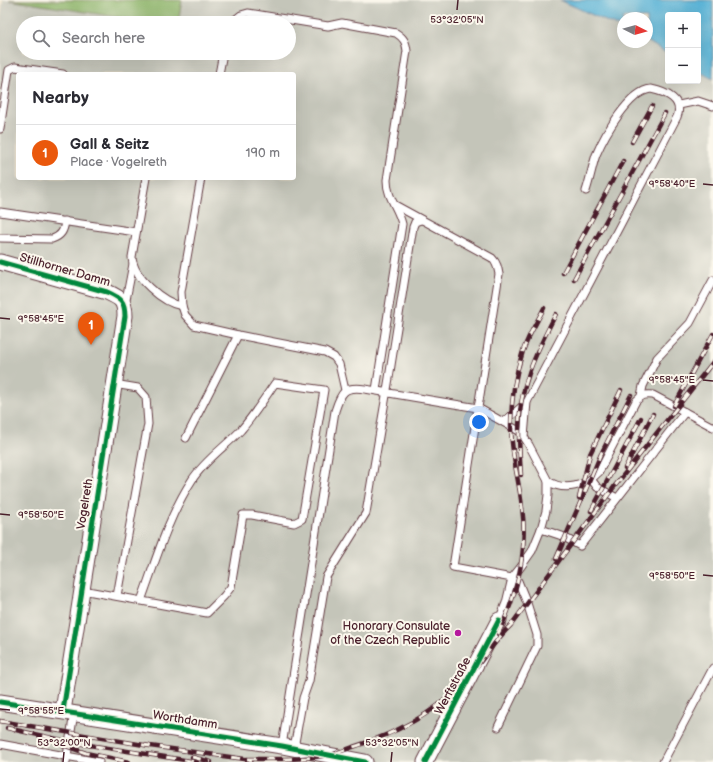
<!DOCTYPE html>
<meta charset="utf-8">
<style>
body{margin:0;font-family:"Balsamiq Sans",sans-serif;background:#f2f2f3;color:#2b2b33}
.controls{position:absolute;right:12px;top:12px;display:grid;overflow:hidden;border-radius:4px;box-shadow:0 4px 16px #0002}
.controls button{width:36px;height:36px;display:grid;place-items:center;padding:0;border:0;border-bottom:1px solid #e1e1e2;background:#fff;color:#2b2b33;font:20px sans-serif}
.compass{position:absolute;left:617px;top:12px;width:36px;height:36px;border-radius:50%;background:#fff;box-shadow:0 4px 16px #0002;rotate:95deg}
.you{position:absolute;left:479px;top:422px;width:14px;height:14px;margin:-10px;border:3px solid #fff;border-radius:50%;background:#1a73e8;box-shadow:0 0 0 6px #1a73e833}
.badge{display:grid;place-items:center;width:26px;height:26px;border-radius:50%;background:#ea580c;color:#fff;font-size:13px;font-weight:700}
.pin{position:absolute;translate:-50% -33px;filter:drop-shadow(0 1px 2px #0008)}
.pin::after{content:'';position:absolute;top:21px;width:14px;height:12px;background:inherit;clip-path:polygon(0 0,100% 0,50% 100%)}
.list{margin:0;padding:0;list-style:none}
h2{display:flex;justify-content:space-between;align-items:center;height:52px;margin:0;padding:0 16px;font-size:17px}
h2 small{font-size:13px;font-weight:400;color:#7c7c81}
.list li{display:grid;grid-template-columns:26px 1fr auto;gap:12px;align-items:center;box-sizing:border-box;height:56px;padding:0 16px;border-top:1px solid #e1e1e2}
.list b{display:block;font-size:15px;white-space:nowrap}
.list p{margin:0;font-size:13px;white-space:nowrap;color:#7c7c81}
.list em{font-size:13px;font-style:normal;color:#7c7c81}
.icon{flex:none;width:22px;height:22px;fill:none;stroke:currentColor;stroke-width:2;stroke-linecap:round;stroke-linejoin:round}
.map{position:relative;flex:none;width:713px;height:762px;overflow:hidden}
.search{position:absolute;background:#fff;box-shadow:0 4px 16px #0002;left:16px;top:16px;width:280px;height:44px;display:flex;align-items:center;gap:10px;box-sizing:border-box;padding:0 14px;border-radius:22px;color:#7c7c81;font-size:15px}
.panel{position:absolute;background:#fff;box-shadow:0 4px 16px #0002;left:16px;top:72px;width:280px;height:108px;border-radius:4px}
.map>svg:first-child{display:block}
</style>
<div class="map">
<svg width="713" height="762" viewBox="0 0 713 762">
<rect width="100%" height="100%" fill="#fbf7ec"/>
<filter id="ink" filterUnits="userSpaceOnUse"><feTurbulence type="fractalNoise" baseFrequency=".025" numOctaves="2"/><feDisplacementMap in="SourceGraphic" scale="8" xChannelSelector="R" yChannelSelector="G"/><feConvolveMatrix kernelMatrix="1 2 1 2 8 2 1 2 1" color-interpolation-filters="sRGB"/></filter>
<filter id="wash" filterUnits="userSpaceOnUse"><feTurbulence type="fractalNoise" baseFrequency=".012" numOctaves="4" result="noise"/><feDisplacementMap in="SourceGraphic" scale="16" xChannelSelector="R" yChannelSelector="G"/><feGaussianBlur stdDeviation="0.9" result="paint"/><feColorMatrix in="noise" values="0 0 0 0 0 0 0 0 0 0 0 0 0 0 0 0 0 1.4 0 .05"/><feComposite in="paint" operator="in"/></filter>
<g filter="url(#wash)">
<rect width="100%" height="100%" fill="#f4e6cd"/>
<path fill="#c4c5b9" fill-rule="evenodd" d="M3 0H560L623 29V42L647 41 668 54V81H698V71L713 79V762H0V25ZM23 23H289V53H23ZM18 74H294V178H18Z"/>
<path fill="#8cb369" stroke="#6b694a" d="M9 0H182L178 23H155Z"/>
<path fill="#58b2d6" stroke="#516880" d="M560 0H713V79L698 71V15H668V54L647 41V18H623V29Z"/>
</g>
<g filter="url(#ink)">
<g fill="none" stroke-linecap="round" stroke-linejoin="round">
<g stroke="#643d43" stroke-width="9">
<g id="service">
<path d="M231 23 241 15 248 13 328 26 342 23 396 33C404 38 406 42 407 51L387 180C387 198 398 207 402 224L376 390"/>
<path d="M219 74 223 53"/>
<path d="M679 105 698 101 713 106"/>
<path d="M0 129 9 70 15 67 63 74"/>
<path d="M146 178 132 257C133 277 163 303 182 306"/>
<path d="M201 178 181 292 182 306 185 315 194 325 238 335"/>
<path d="M395 205 492 258C497 263 498 268 499 274L453 567 512 578 518 581 527 603 537 635V646L498 727"/>
<path d="M0 212 136 232"/>
<path d="M0 238 52 239C61 236 64 231 65 221"/>
<path d="M125 305 133 264"/>
<path d="M114 384 138 388 146 397 148 424 117 596"/>
<path d="M641 396 643 386 657 358 690 323 713 280"/>
<path d="M504 422 527 402 677 117C684 100 666 92 651 89 629 91 604 136 596 155 592 167 590 179 586 191"/>
<path d="M524 437 527 402"/>
<path d="M186 438 238 335 325 352 334 357 339 364 345 390"/>
<path d="M591 479 597 487 617 498"/>
<path d="M548 481C564 492 586 486 599 472L636 401C642 395 645 394 653 395L713 427"/>
<path d="M541 529 562 536 580 546 685 412"/>
<path d="M82 590 207 613 224 596 231 587 243 515H252L294 523 302 519 324 390 275 383C264 399 254 415 241 430 225 447 205 460 192 480 168 517 156 560 141 601"/>
<path d="M0 744 99 762"/>
<path d="M282 746 335 411C341 392 344 386 365 389L478 408 519 431 524 437 529 445 548 481V495L546 511 541 529 532 551 520 568 512 578 506 603 499 620"/>
<path d="M294 748 303 698 309 681 326 577 366 513 389 378 413 227 415 222 421 220"/>
<path d="M66 762 74 713"/>
<path d="M663 762 713 668"/>
</g>
</g>
<g stroke="#643d43" stroke-width="17">
<g id="minor">
<path d="M0 262 107 292C120 298 125 300 125 316L63 711"/>
<path d="M0 702 282 746 365 762"/>
<path d="M425 762 499 620"/>
</g>
</g>
<use href="#service" stroke="#fff" stroke-width="7"/>
<use href="#minor" stroke="#fff" stroke-width="15"/>
<g stroke="#4a1f2b" stroke-width="4.5">
<g id="rail">
<path d="M632 142 652 106"/>
<path d="M563 273 623 161"/>
<path d="M574 279 665 113"/>
<path d="M674 406 713 334"/>
<path d="M625 468 653 414"/>
<path d="M521 475C520 461 519 447 519 432 518 389 536 352 556 314"/>
<path d="M579 498 590 454 621 390"/>
<path d="M591 511 641 418"/>
<path d="M556 559 601 454 631 395"/>
<path d="M498 634C517 595 528 551 522 507 519 480 511 454 511 426 511 402 515 375 523 351 528 336 537 322 544 308"/>
<path d="M0 721 150 746 252 760"/>
<path d="M7 728 70 742 197 762"/>
<path d="M63 745 86 753 129 762"/>
<path d="M192 757 211 762"/>
<path d="M247 759C275 759 302 760 329 755 337 753 345 750 353 747 391 735 429 717 458 688 478 669 491 644 511 625L614 487 713 362"/>
</g>
</g>
<use href="#rail" stroke="#fbf7ec" stroke-width="3" stroke-dasharray="9" stroke-linecap="butt"/>
<g stroke="#fbf7ec" stroke-width="8">
<g id="cycleway">
<path d="M0 262 107 292C120 298 125 300 125 316L63 711"/>
<path d="M0 702 282 746 365 762"/>
<path d="M425 762 499 620"/>
</g>
</g>
<use href="#cycleway" stroke="#00873e" stroke-width="5"/>
</g>
</g>
<path fill="none" stroke="#4a1f2b" stroke-width="1.5" d="M457 10 458 0M703 184 713 185M0 318 10 319M703 380 713 381M0 514 10 515M703 575 713 576M0 709 10 710M63 762 64 752M391 762 392 752"/>
<circle fill="#b5179e" stroke="#fbf7ec" stroke-width="1.5" cx="458" cy="633" r="4"/>
<g text-anchor="middle" dominant-baseline="central" stroke-width="4" stroke-linejoin="round" paint-order="stroke">
<g font-size="12" fill="#4a1f2b" stroke="#fbf7ec">
<text transform="translate(65 270) rotate(16)">Stillhorner Damm</text>
<text transform="translate(85 504) rotate(-81)">Vogelreth</text>
<text transform="translate(453 686) rotate(-62)">Werftstraße</text>
<text transform="translate(185 720) rotate(9)">Worthdamm</text>
</g>
<g font-size="12" fill="#4a1f2b" stroke="#fbf7ec" text-anchor="end">
<text x="450" y="626">Honorary Consulate<tspan x="450" dy="14">of the Czech Republic</tspan></text>
</g>
</g>
<g font-size="10" text-anchor="middle" fill="#4a1f2b" stroke="#fbf7ec" stroke-width="4" stroke-linejoin="round" paint-order="stroke">
<text x="457" y="23">53°32'05"N</text>
<text x="672" y="187">9°58'40"E</text>
<text x="41" y="322">9°58'45"E</text>
<text x="672" y="383">9°58'45"E</text>
<text x="41" y="518">9°58'50"E</text>
<text x="672" y="579">9°58'50"E</text>
<text x="41" y="714">9°58'55"E</text>
<text x="64" y="746">53°32'00"N</text>
<text x="392" y="746">53°32'05"N</text>
</g>
</svg>
<div class="controls">
<button>+</button>
<button>−</button>
</div>
<svg class="compass" viewBox="-18 -18 36 36"><path d="M0-13l5 13h-10z" fill="#e53935"/><path d="M0 13l5-13h-10z" fill="#7c7c81"/></svg>
<div class="you"></div>
<div class="pin badge" style="left:91px;top:345px">1</div>
<div class="search"><svg class="icon" aria-label="search" viewBox="0 0 24 24"><circle cx="10" cy="10" r="6"/><path d="M15 15l6 6"/></svg>Search here</div>
<section class="panel">
<h2>Nearby<small></small></h2>
<ul class="list">
<li><span class="badge">1</span><div><b>Gall &amp; Seitz</b><p>Place · Vogelreth</p></div><em>190 m</em></li>
</ul>
</section>
</div>
